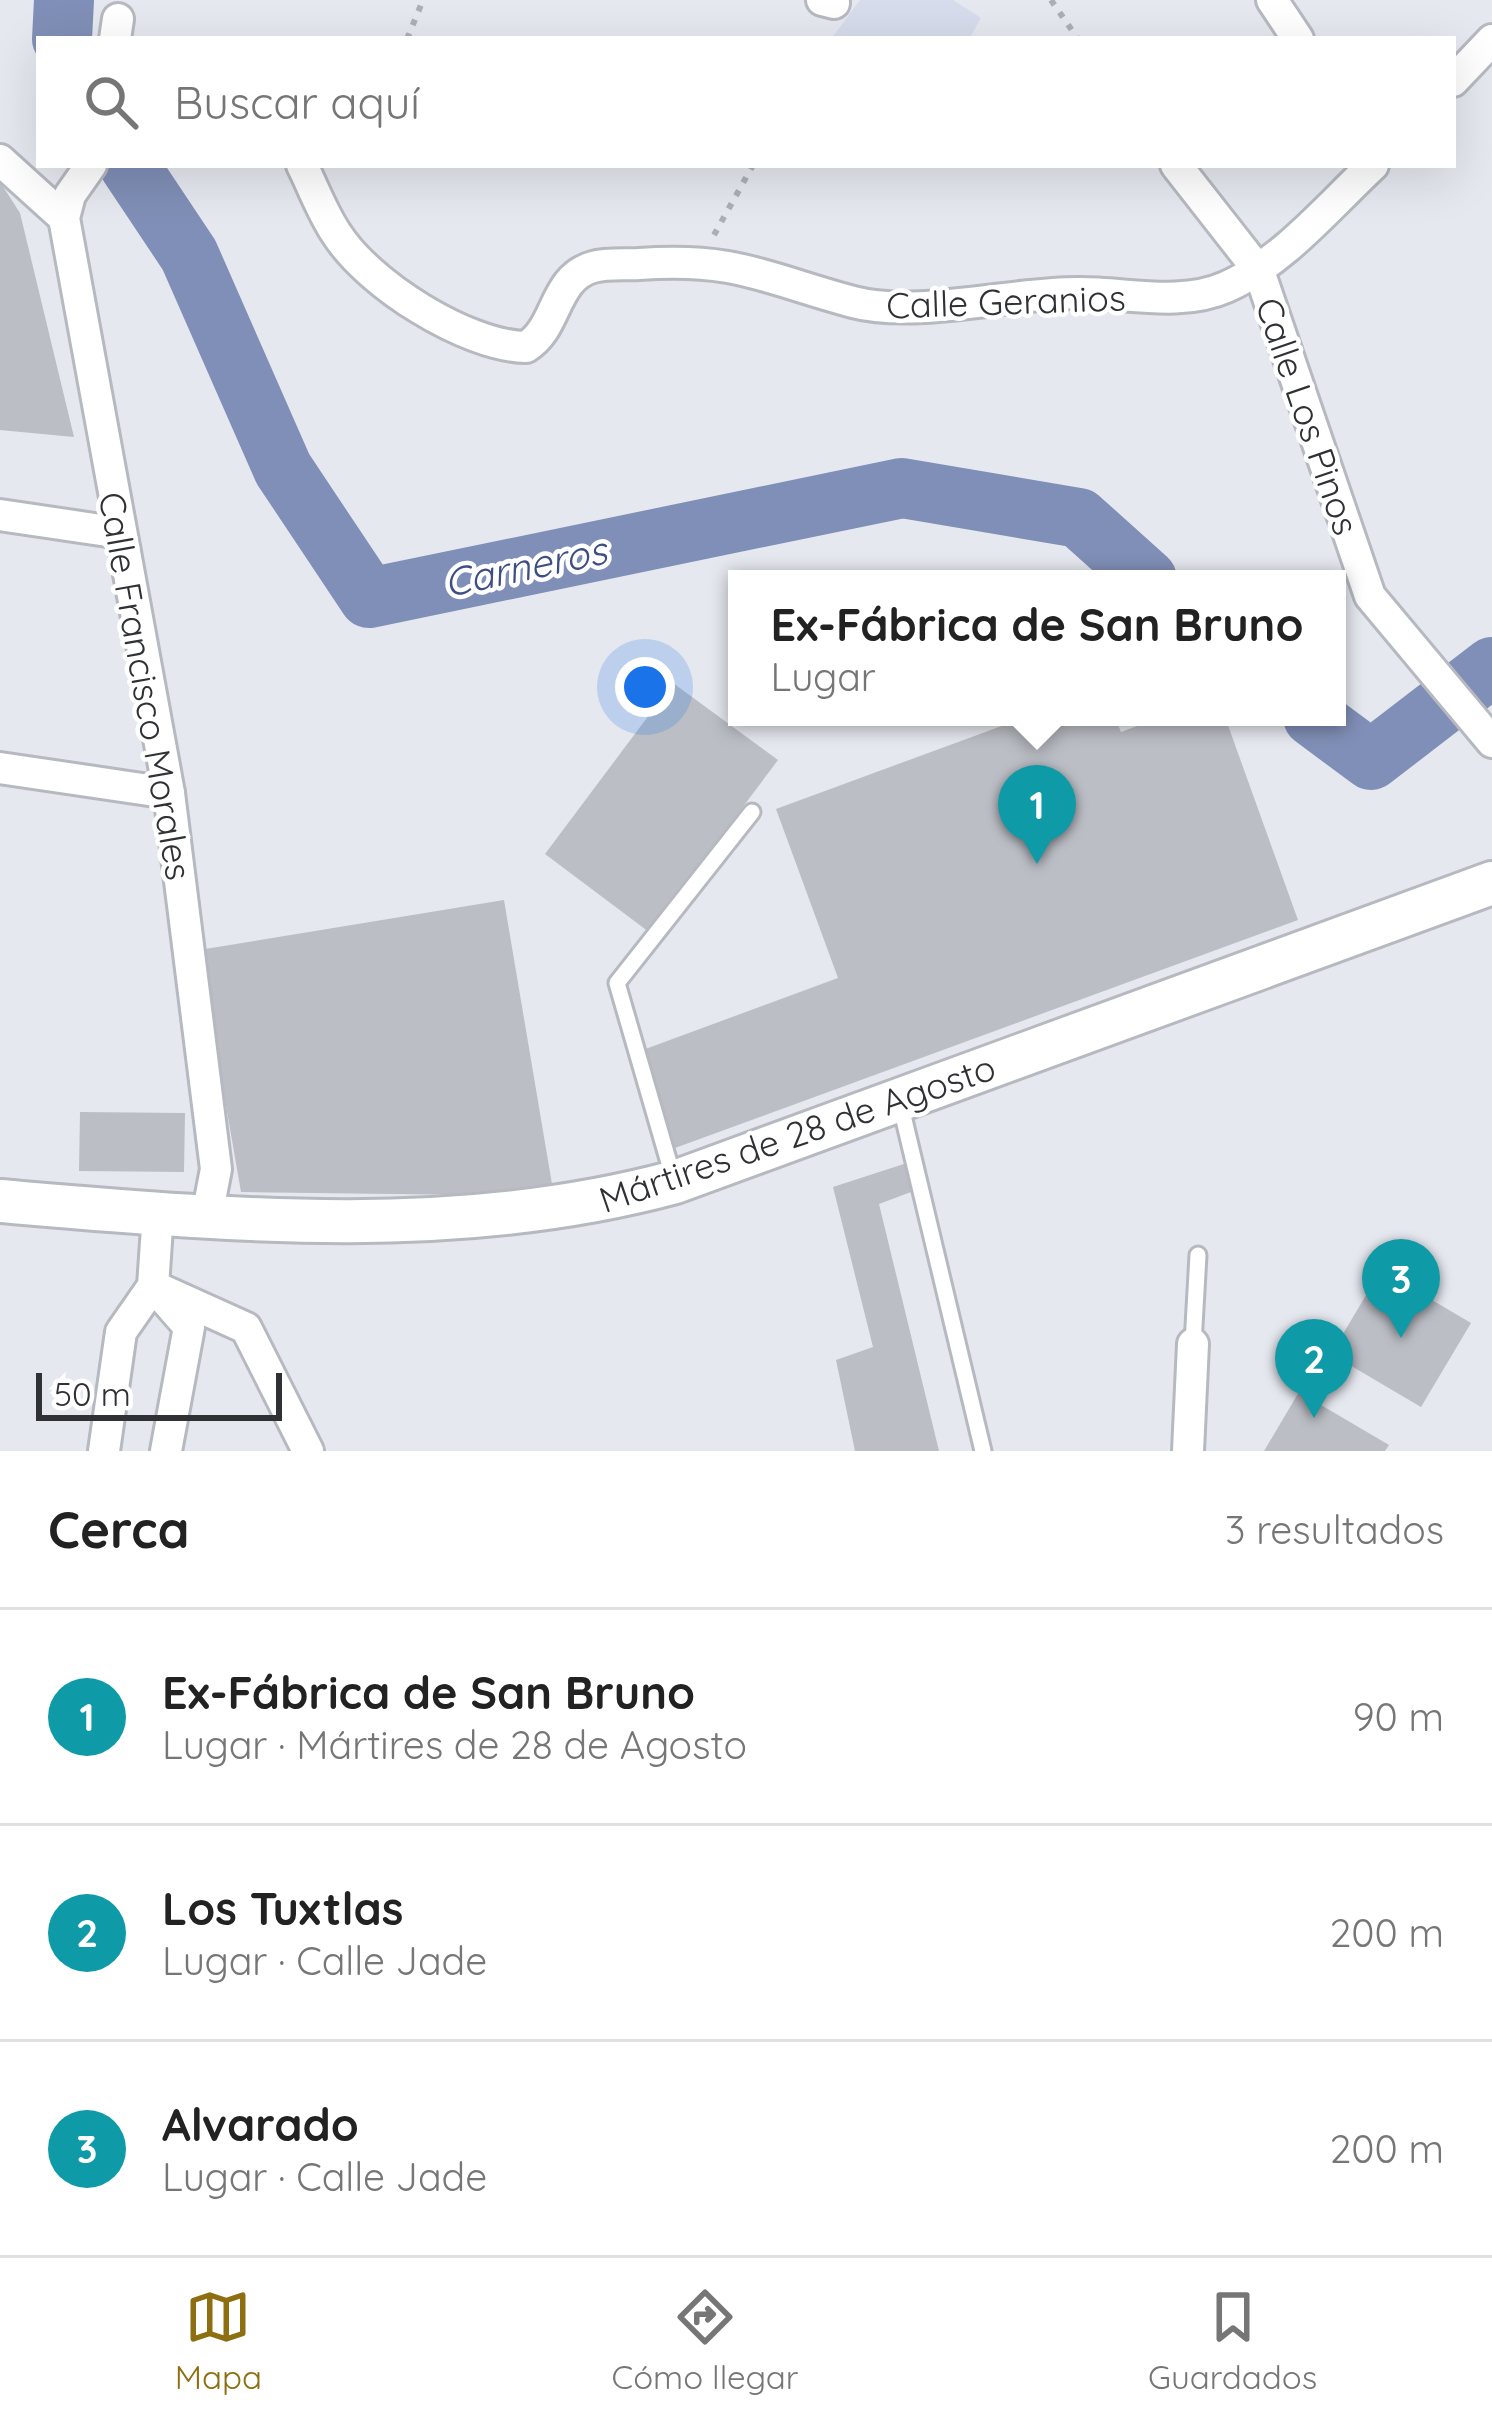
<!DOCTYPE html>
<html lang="es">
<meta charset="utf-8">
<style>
body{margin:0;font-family:Quicksand,sans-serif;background:#f6f6f6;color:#222}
.scale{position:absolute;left:36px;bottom:30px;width:246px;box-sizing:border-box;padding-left:12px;border:6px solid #303134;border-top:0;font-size:33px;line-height:42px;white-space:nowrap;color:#303134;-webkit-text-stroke:9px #fff;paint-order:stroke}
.you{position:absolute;left:645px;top:687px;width:42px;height:42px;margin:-30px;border:9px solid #fff;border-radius:50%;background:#1a73e8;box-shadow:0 0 0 18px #1a73e833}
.badge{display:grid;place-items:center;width:78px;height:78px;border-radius:50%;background:#8d6f12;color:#fff;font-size:39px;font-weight:700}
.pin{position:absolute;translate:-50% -99px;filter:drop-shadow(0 3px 6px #0008)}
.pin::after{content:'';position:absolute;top:63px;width:42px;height:36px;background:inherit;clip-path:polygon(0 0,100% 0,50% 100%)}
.popup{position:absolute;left:728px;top:570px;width:618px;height:156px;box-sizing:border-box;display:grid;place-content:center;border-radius:0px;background:#fff;filter:drop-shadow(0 3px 9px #0005);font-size:39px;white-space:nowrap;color:#767676}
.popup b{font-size:45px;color:#222}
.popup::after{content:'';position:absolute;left:50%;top:100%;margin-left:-24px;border:24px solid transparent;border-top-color:#fff}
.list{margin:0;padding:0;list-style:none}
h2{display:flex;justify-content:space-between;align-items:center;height:156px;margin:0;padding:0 48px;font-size:51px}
h2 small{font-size:39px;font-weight:400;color:#767676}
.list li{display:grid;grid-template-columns:78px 1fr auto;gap:36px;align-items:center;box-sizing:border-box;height:216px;padding:0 48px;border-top:3px solid #e0e0e0}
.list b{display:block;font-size:45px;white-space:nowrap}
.list p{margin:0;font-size:39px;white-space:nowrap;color:#767676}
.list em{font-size:39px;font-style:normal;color:#767676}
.icon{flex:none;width:66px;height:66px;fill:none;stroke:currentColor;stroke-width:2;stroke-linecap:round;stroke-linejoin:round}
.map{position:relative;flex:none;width:1492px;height:1451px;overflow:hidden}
.search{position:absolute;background:#fff;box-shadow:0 12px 48px #0002;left:36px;right:36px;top:36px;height:132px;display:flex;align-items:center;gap:30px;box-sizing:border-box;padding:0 42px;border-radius:0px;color:#767676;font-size:45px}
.sheet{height:804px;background:#fff}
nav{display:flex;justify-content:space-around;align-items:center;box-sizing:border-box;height:168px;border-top:3px solid #e0e0e0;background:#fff;font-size:33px;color:#767676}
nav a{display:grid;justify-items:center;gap:6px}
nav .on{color:#8d6f12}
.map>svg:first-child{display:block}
</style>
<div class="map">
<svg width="1492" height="1451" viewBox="0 0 1492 1451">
<rect width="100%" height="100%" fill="#e5e8ef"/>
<path fill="#d6dceb" d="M860 0H953L981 18 969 39H831Z"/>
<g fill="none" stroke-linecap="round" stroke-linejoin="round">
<g stroke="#808fb7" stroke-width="60">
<path d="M62 39 64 0"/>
<path d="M129 165 189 255 283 469 369 598 902 488 1079 518 1147 579"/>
<path d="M1313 717 1371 760 1492 667"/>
</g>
</g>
<g fill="#bbbec5">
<path d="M0 182 20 213 74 437 0 430Z"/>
<path d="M673 683 778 760 649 932 545 854Z"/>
<path d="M1026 717H1115L1121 732 1161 717H1225L1298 920 675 1148 640 1051 838 978 776 809Z"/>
<path d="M504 900 554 1196 241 1192 199 950Z"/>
<path d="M80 1112 185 1113 184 1172 79 1171Z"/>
<path d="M910 1162 919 1189 879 1204 939 1451H855L836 1360 873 1347 833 1187Z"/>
<path d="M1381 1270 1471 1323 1421 1407 1331 1354Z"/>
<path d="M1299 1392 1389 1445 1385 1451H1264Z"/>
</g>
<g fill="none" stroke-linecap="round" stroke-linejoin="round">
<g stroke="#b6b9c0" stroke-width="21">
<g id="service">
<path d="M900 1103 983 1451"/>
<path d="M674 1180 617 983 752 812"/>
<path d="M1193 1344 1198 1255"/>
</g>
</g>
<g stroke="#b6b9c0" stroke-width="36">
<g id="minor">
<path d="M822 0 834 3"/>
<path d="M1272 0 1298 39"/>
<path d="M115 39 118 19"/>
<path d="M1453 81 1492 40"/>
<path d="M0 160 64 218"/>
<path d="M91 165 70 195 64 218 169 793 216 1169 207 1216"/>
<path d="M302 165C313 187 322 212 336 233 368 284 466 346 526 347 558 328 553 278 593 267 607 263 625 265 639 264 736 257 764 278 853 302 918 319 1011 292 1081 293 1128 293 1181 307 1226 287 1283 262 1328 207 1373 165"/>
<path d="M1176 165 1259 271 1370 596 1492 742"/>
<path d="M0 515 121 533"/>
<path d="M0 768 169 793"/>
<path d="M153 1286 246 1328 308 1451"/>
<path d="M161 1295 189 1327 166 1451"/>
<path d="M104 1451 121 1332 153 1286 158 1213"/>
<path d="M1188 1451 1193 1344"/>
</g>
</g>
<g stroke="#b6b9c0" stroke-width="48">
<path id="secondary" d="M0 1201C225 1220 454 1242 675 1182L1492 883"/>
</g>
<g stroke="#adafb5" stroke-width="6" stroke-dasharray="6 9" stroke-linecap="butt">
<path d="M1051 0 1078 39"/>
<path d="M407 39 423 0"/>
<path d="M714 235 753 165"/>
</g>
<use href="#service" stroke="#fff" stroke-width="15"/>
<use href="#minor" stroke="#fff" stroke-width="30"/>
<use href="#secondary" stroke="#fff" stroke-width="42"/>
</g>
<g text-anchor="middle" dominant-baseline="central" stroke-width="9" stroke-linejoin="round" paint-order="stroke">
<g font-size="36" fill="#303134" stroke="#fff">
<text transform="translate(1006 301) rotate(-2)">Calle Geranios</text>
<text transform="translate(1308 416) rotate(71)">Calle Los Pinos</text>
<text transform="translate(146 686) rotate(80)">Calle Francisco Morales</text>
<text transform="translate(797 1133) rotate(-19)">Mártires de 28 de Agosto</text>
</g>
<g font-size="39" font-style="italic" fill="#3d4e84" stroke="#fff">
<text transform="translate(525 566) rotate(-12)">Carneros</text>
</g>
</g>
</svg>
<div class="scale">50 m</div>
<div class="you"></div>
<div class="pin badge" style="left:1037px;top:864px;background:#0f9aa8">1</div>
<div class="popup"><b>Ex-Fábrica de San Bruno</b>Lugar</div>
<div class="pin badge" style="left:1314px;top:1418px;background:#0f9aa8">2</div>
<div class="pin badge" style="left:1401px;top:1338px;background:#0f9aa8">3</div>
<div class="search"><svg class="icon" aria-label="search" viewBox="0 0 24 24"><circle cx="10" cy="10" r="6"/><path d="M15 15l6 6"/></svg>Buscar aquí</div>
</div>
<section class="sheet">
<h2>Cerca<small>3 resultados</small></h2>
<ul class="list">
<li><span class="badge" style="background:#0f9aa8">1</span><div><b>Ex-Fábrica de San Bruno</b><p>Lugar · Mártires de 28 de Agosto</p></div><em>90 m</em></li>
<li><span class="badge" style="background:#0f9aa8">2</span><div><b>Los Tuxtlas</b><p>Lugar · Calle Jade</p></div><em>200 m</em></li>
<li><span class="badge" style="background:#0f9aa8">3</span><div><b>Alvarado</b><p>Lugar · Calle Jade</p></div><em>200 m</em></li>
</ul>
</section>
<nav>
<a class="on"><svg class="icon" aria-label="map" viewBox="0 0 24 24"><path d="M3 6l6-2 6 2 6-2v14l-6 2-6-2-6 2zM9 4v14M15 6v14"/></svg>Mapa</a>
<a><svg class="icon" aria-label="directions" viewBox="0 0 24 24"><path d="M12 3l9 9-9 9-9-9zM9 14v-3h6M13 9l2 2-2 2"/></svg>Cómo llegar</a>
<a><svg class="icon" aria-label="saved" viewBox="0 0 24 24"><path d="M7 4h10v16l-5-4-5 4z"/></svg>Guardados</a>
</nav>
